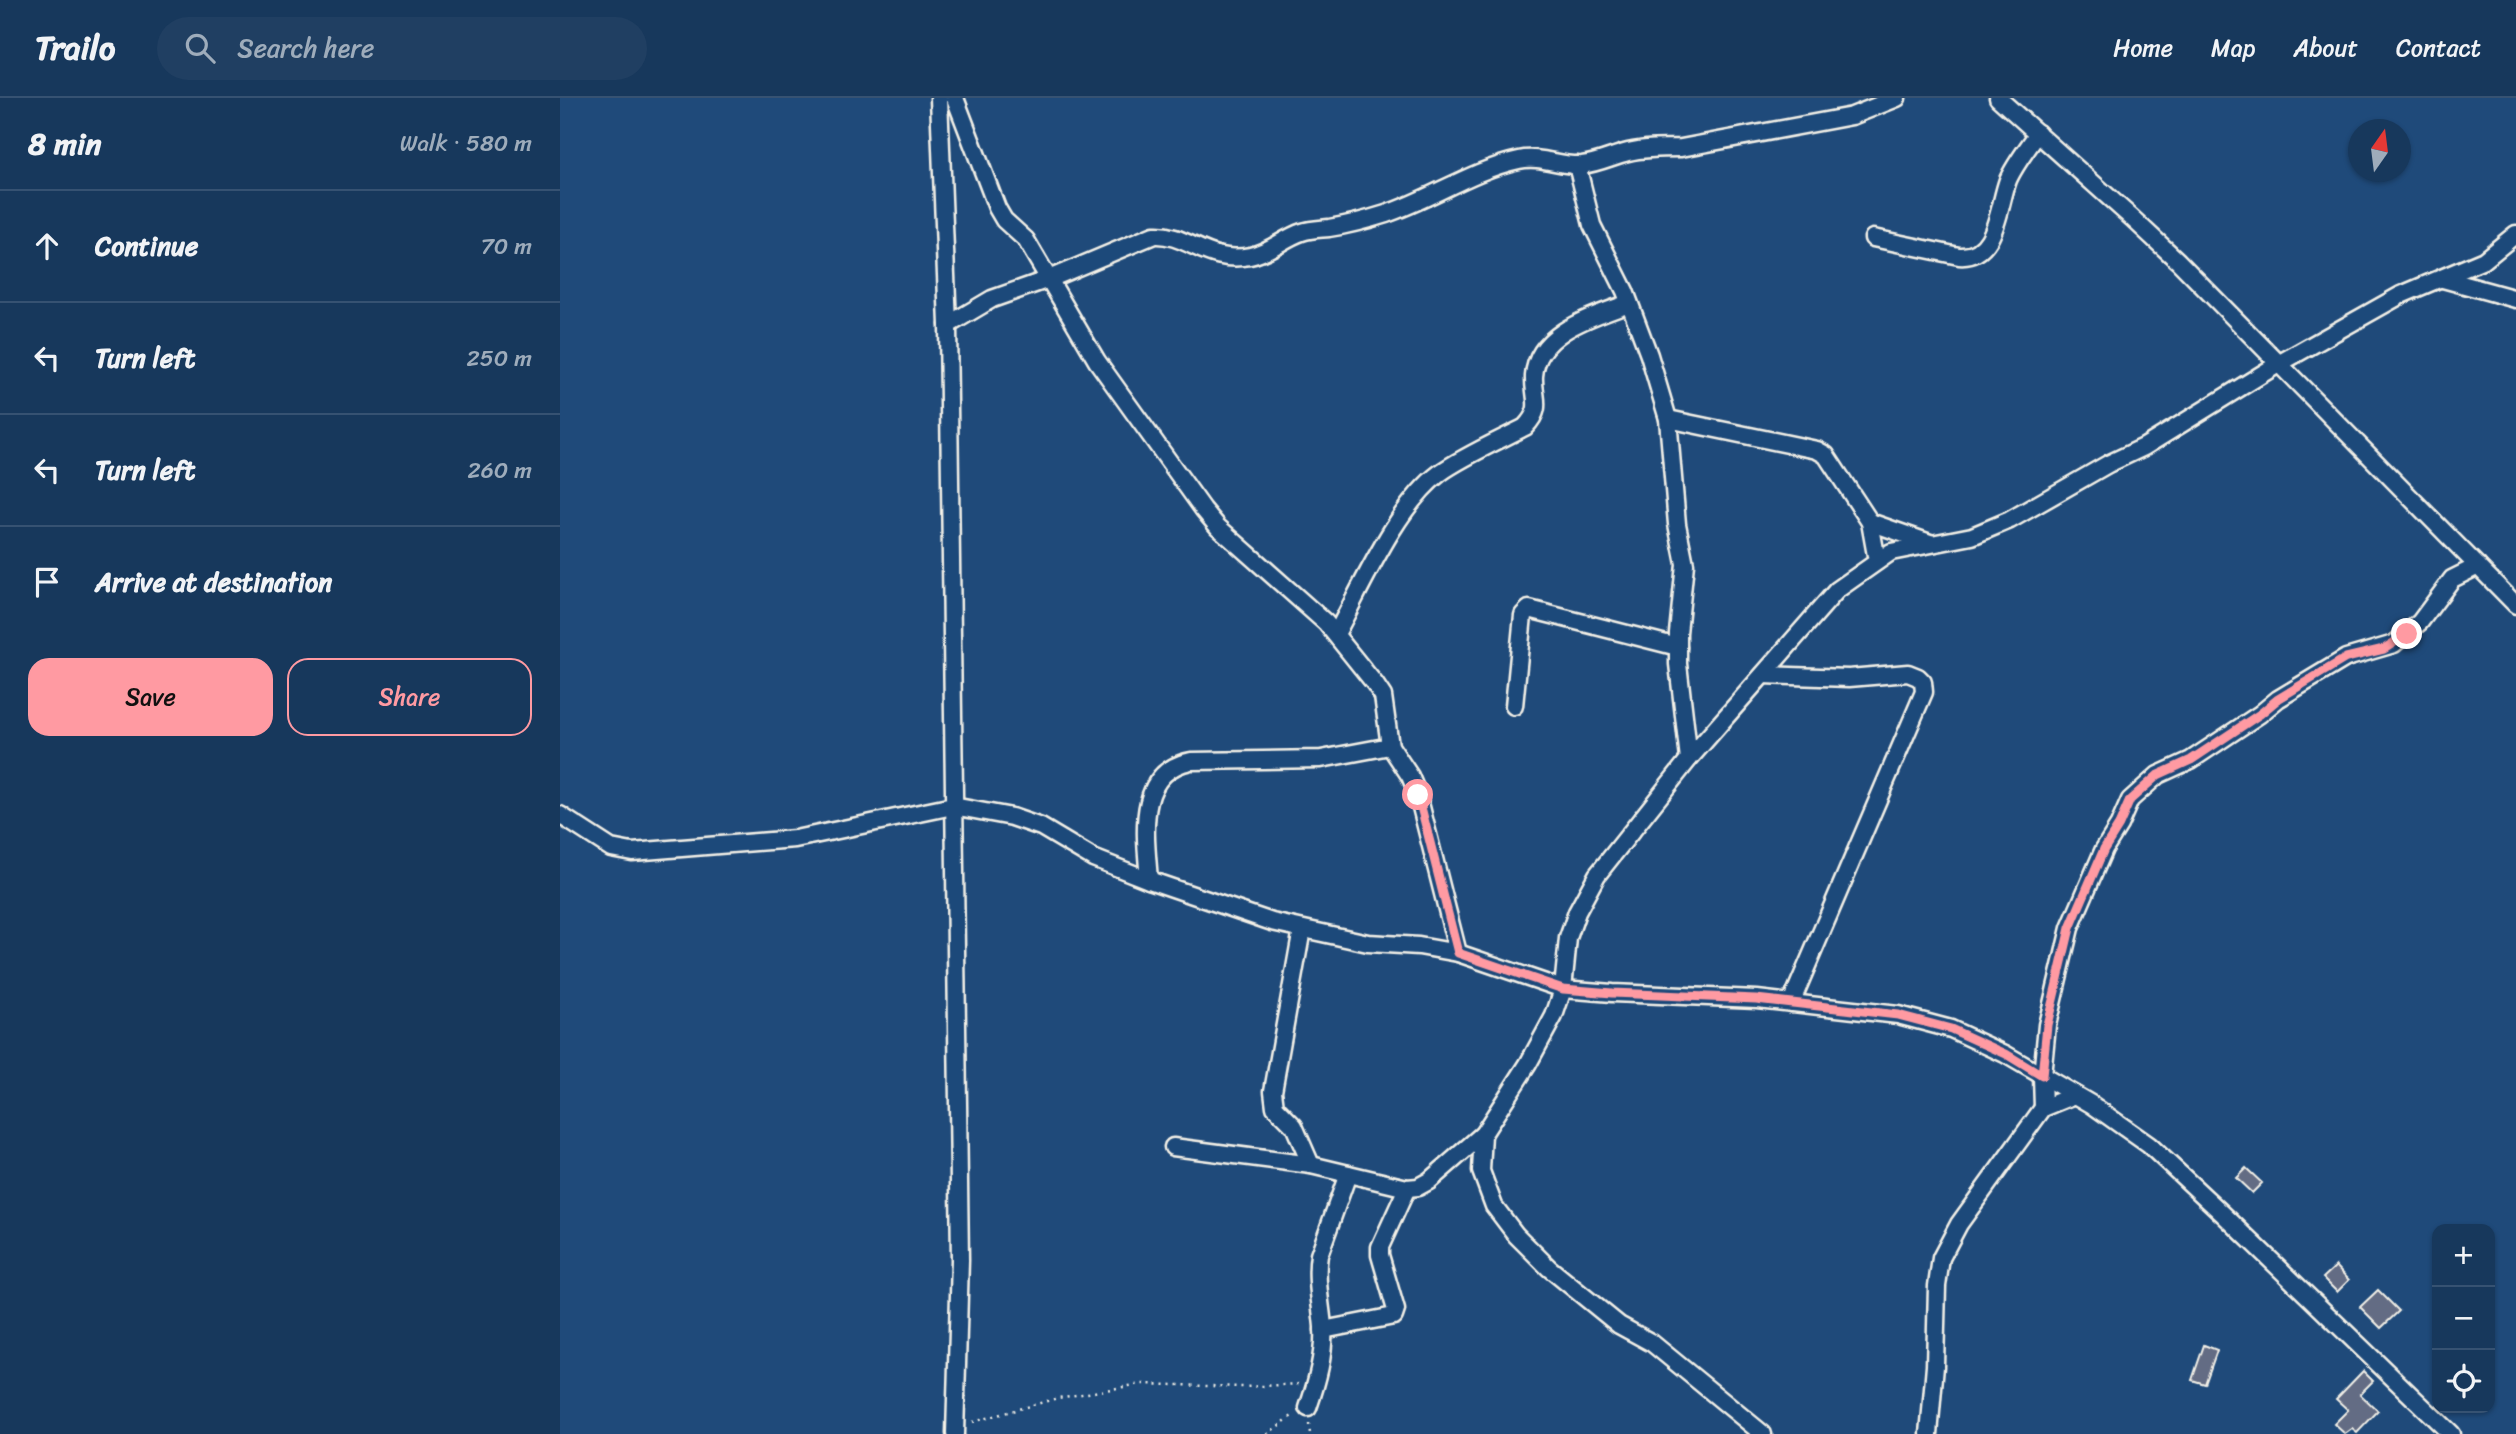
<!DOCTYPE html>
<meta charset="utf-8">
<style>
body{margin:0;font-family:Sriracha,sans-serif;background:#203f62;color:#f1f3f6}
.controls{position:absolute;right:21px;bottom:21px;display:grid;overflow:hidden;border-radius:14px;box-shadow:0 2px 5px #0004}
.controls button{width:63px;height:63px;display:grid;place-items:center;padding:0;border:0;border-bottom:2px solid #365272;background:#17385c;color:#f1f3f6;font:35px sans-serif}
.compass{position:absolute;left:1788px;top:21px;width:63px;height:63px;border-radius:50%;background:#17385c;box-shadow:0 2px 5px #0004;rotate:14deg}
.stop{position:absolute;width:21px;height:21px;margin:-16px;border:5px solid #ff9aa2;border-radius:50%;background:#fff}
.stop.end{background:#ff9aa2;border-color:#fff;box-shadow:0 2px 7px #0008}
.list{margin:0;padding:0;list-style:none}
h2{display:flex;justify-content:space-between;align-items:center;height:91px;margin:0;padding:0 28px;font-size:30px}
h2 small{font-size:23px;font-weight:400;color:#9eacbb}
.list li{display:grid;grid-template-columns:46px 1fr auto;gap:21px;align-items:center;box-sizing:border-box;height:112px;padding:0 28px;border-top:2px solid #365272}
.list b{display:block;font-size:26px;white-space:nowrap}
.list em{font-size:23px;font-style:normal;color:#9eacbb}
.actions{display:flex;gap:14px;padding:21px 28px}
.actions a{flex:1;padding:16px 0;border:2px solid #ff9aa2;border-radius:21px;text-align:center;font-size:24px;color:#ff9aa2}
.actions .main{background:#ff9aa2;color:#111}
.icon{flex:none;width:38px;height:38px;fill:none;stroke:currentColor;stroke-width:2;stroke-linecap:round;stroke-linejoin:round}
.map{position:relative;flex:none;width:1956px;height:1336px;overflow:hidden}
header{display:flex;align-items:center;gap:42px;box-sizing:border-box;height:98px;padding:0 35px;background:#17385c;border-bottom:2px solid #365272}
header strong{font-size:33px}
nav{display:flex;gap:38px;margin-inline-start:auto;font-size:24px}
.search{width:490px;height:63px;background:#203f62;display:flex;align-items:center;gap:18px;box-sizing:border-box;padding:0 24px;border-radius:38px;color:#9eacbb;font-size:26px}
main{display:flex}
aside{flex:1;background:#17385c}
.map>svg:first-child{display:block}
</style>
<header>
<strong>Trailo</strong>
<div class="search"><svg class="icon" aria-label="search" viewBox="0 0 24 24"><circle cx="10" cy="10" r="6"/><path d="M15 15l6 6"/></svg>Search here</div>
<nav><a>Home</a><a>Map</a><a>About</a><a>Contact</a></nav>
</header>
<main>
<aside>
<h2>8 min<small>Walk · 580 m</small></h2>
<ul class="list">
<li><svg class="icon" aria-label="ahead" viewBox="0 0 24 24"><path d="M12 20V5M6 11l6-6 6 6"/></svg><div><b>Continue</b></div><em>70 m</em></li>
<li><svg class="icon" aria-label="left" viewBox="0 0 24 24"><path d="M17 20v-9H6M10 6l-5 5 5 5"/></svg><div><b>Turn left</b></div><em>250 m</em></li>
<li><svg class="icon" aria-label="left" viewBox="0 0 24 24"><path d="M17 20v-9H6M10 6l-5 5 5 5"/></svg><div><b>Turn left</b></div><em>260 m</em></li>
<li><svg class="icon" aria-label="arrive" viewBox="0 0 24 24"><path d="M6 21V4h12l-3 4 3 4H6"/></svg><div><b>Arrive at destination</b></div></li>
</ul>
<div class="actions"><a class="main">Save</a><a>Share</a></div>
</aside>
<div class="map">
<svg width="1956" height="1336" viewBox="0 0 1956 1336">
<rect width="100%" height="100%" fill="#1f4a7a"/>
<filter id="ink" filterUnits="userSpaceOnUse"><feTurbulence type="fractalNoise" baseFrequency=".0143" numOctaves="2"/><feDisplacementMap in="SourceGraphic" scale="14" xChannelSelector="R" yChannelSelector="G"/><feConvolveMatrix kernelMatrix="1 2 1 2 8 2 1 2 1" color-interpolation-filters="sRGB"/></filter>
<g filter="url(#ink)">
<g fill="#636c84" stroke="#f4f1e8" stroke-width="2">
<path d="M1686 1070 1702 1085 1692 1095 1676 1080Z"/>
<path d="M1776 1168 1789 1182 1777 1194 1763 1180Z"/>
<path d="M1818 1192 1839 1213 1821 1230 1800 1209Z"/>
<path d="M1644 1247 1657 1252 1645 1286 1632 1282Z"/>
<path d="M1803 1273 1813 1283 1800 1296 1818 1313 1797 1335 1792 1331 1785 1336 1774 1326 1788 1312 1776 1301Z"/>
</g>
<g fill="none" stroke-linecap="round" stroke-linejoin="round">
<g stroke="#f4f1e8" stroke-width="21">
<g id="minor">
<path d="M379 0 388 227 400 1162 395 1336"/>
<path d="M395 0 437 110 444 122 466 142 537 263 643 411 658 429 766 525 815 586 823 598 830 648 850 678 858 697 898 855"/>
<path d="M1438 0 1572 120 1618 163 1956 507"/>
<path d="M1017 67 1032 127 1065 193 1089 257 1108 321 1117 426 1125 466 1118 535V566L1129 661"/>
<path d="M1313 140 1399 158C1437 161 1438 109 1448 82 1455 66 1468 50 1478 35"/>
<path d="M1883 181 1956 201"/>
<path d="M388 227 432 201 489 181 594 137C627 135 648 167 690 158 710 154 724 140 742 134 751 131 760 131 769 130 788 127 807 122 826 116 871 101 912 72 959 62 981 57 1001 69 1022 67 1039 65 1052 58 1068 54 1085 50 1103 50 1121 50L1292 18 1337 0"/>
<path d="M1108 321 1257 352 1266 357 1310 424 1317 463"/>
<path d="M1310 424 1370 445"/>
<path d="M776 536C802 488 837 407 880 375 902 359 940 342 965 329 984 309 973 301 974 278 977 233 1035 218 1069 205"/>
<path d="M1203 577 1289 580 1348 575 1358 579 1363 584 1364 594 1231 905"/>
<path d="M954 608 963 517 969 511 1118 549"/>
<path d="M0 717 51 750 72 754 235 741 393 708 452 719 481 729 533 760 589 782 712 824 808 845 859 848 898 855 1003 891 1052 895 1197 901 1338 917 1391 931 1445 956 1531 1006 1589 1047 1663 1116 1891 1336"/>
<path d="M589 782C586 740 574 674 631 663L761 661 830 648"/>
<path d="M742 831 713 993 715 1009 734 1028 751 1067"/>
<path d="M1483 1010 1482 978 1487 927 1510 830 1544 751 1559 727 1570 702 1598 677 1631 662 1700 616 1718 601 1786 560 1834 546 1860 524 1892 481 1918 468"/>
<path d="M923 1036 921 1073 934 1108 956 1137 989 1170 1059 1227 1092 1245 1203 1336"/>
<path d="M613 1049 751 1067 847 1090 858 1089 869 1083 923 1036 968 966 994 918 1003 891 1008 840 1017 814 1037 777 1129 661 1277 492 1331 454 1412 438 1450 422 1548 366 1584 349 1720 265 1841 197 1924 162 1956 136"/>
<path d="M763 1232 834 1218 836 1212 820 1157V1149L847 1090"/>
<path d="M748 1310C757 1284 765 1256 763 1229 761 1205 755 1181 759 1157L788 1076"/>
<path d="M1369 1336 1375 1268 1377 1188 1381 1160 1399 1126 1483 1010 1515 997"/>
</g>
</g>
<g stroke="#f4f1e8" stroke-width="2.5" stroke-dasharray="2 5" stroke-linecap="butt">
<path d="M412 1324 498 1300 581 1286 684 1289 740 1286"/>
<path d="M749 1326 750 1336"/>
<path d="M707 1336 735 1316"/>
</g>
<use href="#minor" stroke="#1f4a7a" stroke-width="16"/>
</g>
</g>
<g fill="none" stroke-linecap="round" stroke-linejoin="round" filter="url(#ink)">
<path stroke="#ff9aa2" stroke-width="9" d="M858 697 898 855 1003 891 1052 895 1196 901 1338 917 1391 931 1446 956 1482 978 1487 927 1510 830 1544 751 1559 727 1570 702 1598 677 1631 662 1700 616 1718 601 1786 560 1824 551 1847 536"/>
</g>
</svg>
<div class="controls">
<button>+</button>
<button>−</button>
<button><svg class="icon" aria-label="locate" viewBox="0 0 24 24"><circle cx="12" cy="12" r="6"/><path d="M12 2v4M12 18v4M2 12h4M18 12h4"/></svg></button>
</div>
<svg class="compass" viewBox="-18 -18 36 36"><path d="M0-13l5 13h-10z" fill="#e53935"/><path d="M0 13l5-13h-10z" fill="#9eacbb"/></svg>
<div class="stop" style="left:858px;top:697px"></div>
<div class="stop end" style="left:1847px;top:536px"></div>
</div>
</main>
